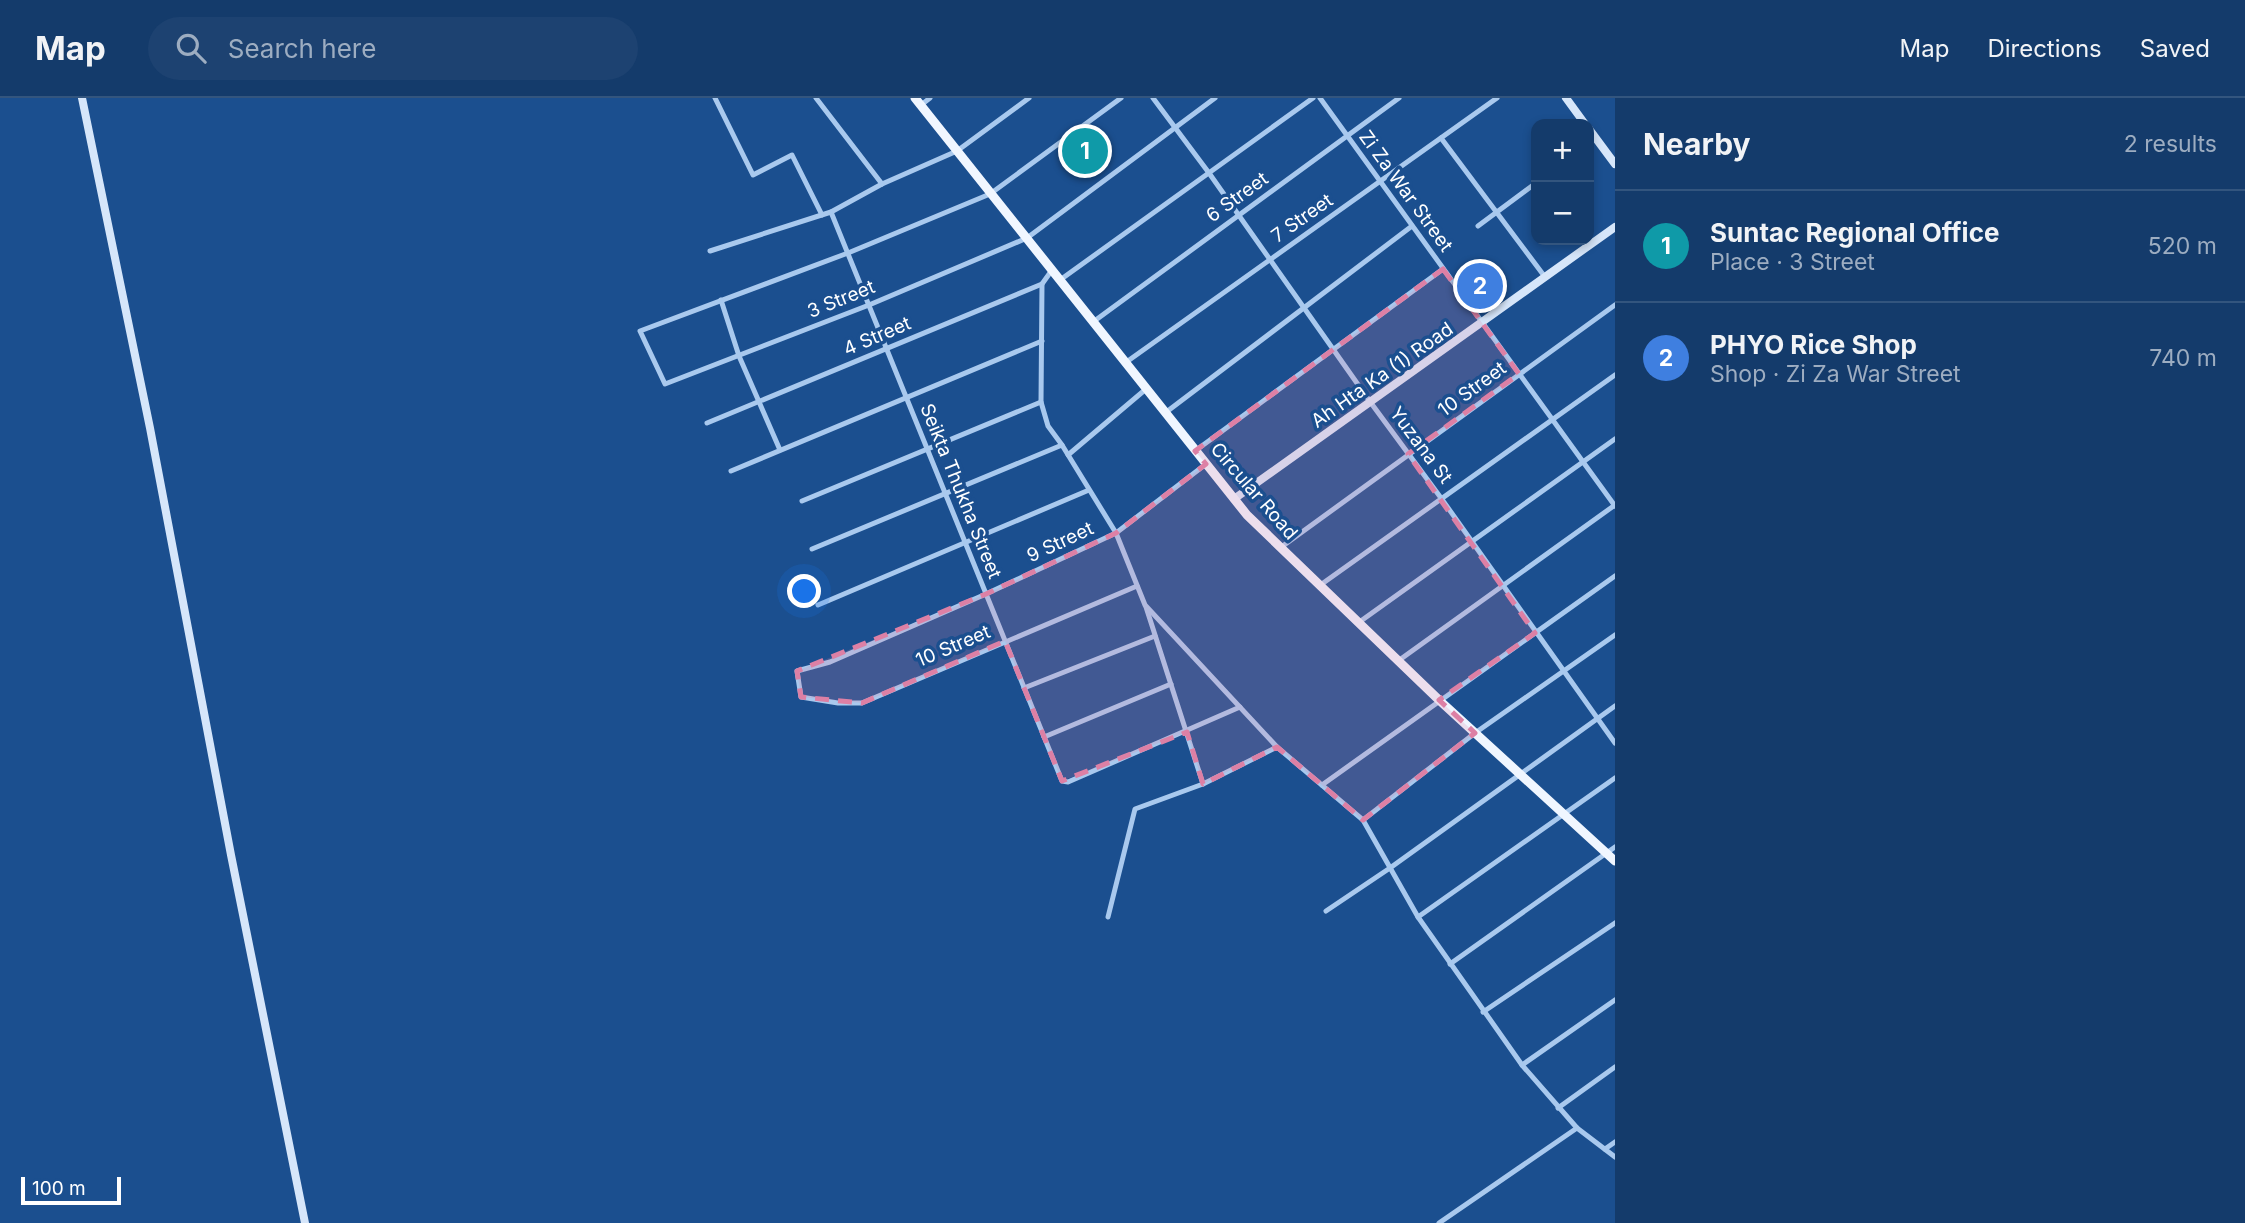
<!DOCTYPE html>
<meta charset="utf-8">
<style>
body{margin:0;font-family:Inter,sans-serif;background:#1d4271;color:#f1f3f6}
.controls{position:absolute;right:21px;top:21px;display:grid;overflow:hidden;border-radius:14px;box-shadow:0 4px 10px #0003}
.controls button{width:63px;height:63px;display:grid;place-items:center;padding:0;border:0;border-bottom:2px solid #33557e;background:#143b6b;color:#f1f3f6;font:35px sans-serif}
.scale{position:absolute;left:21px;bottom:18px;width:100px;box-sizing:border-box;padding-left:7px;border:4px solid #fff;border-top:0;font-size:19px;line-height:24px;white-space:nowrap;color:#fff;-webkit-text-stroke:5px #1b4f8f;paint-order:stroke}
.you{position:absolute;left:805px;top:494px;width:24px;height:24px;margin:-18px;border:5px solid #fff;border-radius:50%;background:#1a73e8;box-shadow:0 0 0 10px #1a73e833}
.badge{display:grid;place-items:center;width:46px;height:46px;border-radius:50%;background:#ffd166;color:#fff;font-size:23px;font-weight:700}
.pin{position:absolute;translate:-50% -50%;border:4px solid #fff;box-shadow:0 2px 7px #0006}
.list{margin:0;padding:0;list-style:none}
h2{display:flex;justify-content:space-between;align-items:center;height:91px;margin:0;padding:0 28px;font-size:30px}
h2 small{font-size:23px;font-weight:400;color:#9dadc1}
.list li{display:grid;grid-template-columns:46px 1fr auto;gap:21px;align-items:center;box-sizing:border-box;height:112px;padding:0 28px;border-top:2px solid #33557e}
.list b{display:block;font-size:26px;white-space:nowrap}
.list p{margin:0;font-size:23px;white-space:nowrap;color:#9dadc1}
.list em{font-size:23px;font-style:normal;color:#9dadc1}
.icon{flex:none;width:38px;height:38px;fill:none;stroke:currentColor;stroke-width:2;stroke-linecap:round;stroke-linejoin:round}
.map{position:relative;flex:none;width:1615px;height:1125px;overflow:hidden}
header{display:flex;align-items:center;gap:42px;box-sizing:border-box;height:98px;padding:0 35px;background:#143b6b;border-bottom:2px solid #33557e}
header strong{font-size:33px}
nav{display:flex;gap:38px;margin-inline-start:auto;font-size:24px}
.search{width:490px;height:63px;background:#1d4271;display:flex;align-items:center;gap:18px;box-sizing:border-box;padding:0 24px;border-radius:38px;color:#9dadc1;font-size:26px}
main{display:flex}
aside{flex:1;background:#143b6b}
.map>svg:first-child{display:block}
</style>
<header>
<strong>Map</strong>
<div class="search"><svg class="icon" aria-label="search" viewBox="0 0 24 24"><circle cx="10" cy="10" r="6"/><path d="M15 15l6 6"/></svg>Search here</div>
<nav><a>Map</a><a>Directions</a><a>Saved</a></nav>
</header>
<main>
<div class="map">
<svg width="1615" height="1125" viewBox="0 0 1615 1125">
<rect width="100%" height="100%" fill="#1b4f8f"/>
<g fill="none" stroke-linecap="round" stroke-linejoin="round">
<g stroke="#a9c9ee" stroke-width="5">
<path d="M715 0 753 77 792 57 822 117"/>
<path d="M816 0 882 86"/>
<path d="M1121 0 990 96 848 155 640 233 665 286 869 207 1027 140 1215 0"/>
<path d="M1153 0 1209 75 1371 305 1441 400 1615 645"/>
<path d="M1320 0 1615 408"/>
<path d="M921 7 930 0"/>
<path d="M1441 40 1545 179"/>
<path d="M831 114 1062 683 1068 684 1240 609"/>
<path d="M1478 128 1536 85"/>
<path d="M710 153 831 114 882 86 957 53 1029 0"/>
<path d="M1060 182 1313 0"/>
<path d="M1042 186 1041 304 1048 328 1062 347 1116 435 1145 507 1277 649 1363 722 1418 819 1522 967 1577 1030 1615 1059"/>
<path d="M721 202 739 258 780 352"/>
<path d="M1093 224 1399 0"/>
<path d="M1125 265 1497 0"/>
<path d="M1165 315 1412 128"/>
<path d="M707 325 1042 186 1052 172"/>
<path d="M1195 353 1443 171"/>
<path d="M1068 357 1146 291"/>
<path d="M731 373 1042 243"/>
<path d="M802 403 1041 304"/>
<path d="M1280 450 1615 207"/>
<path d="M812 451 1062 347"/>
<path d="M1137 488 862 605H838L801 599 797 573 830 564 986 496 1116 435 1206 366"/>
<path d="M1319 488 1615 277"/>
<path d="M818 507 1089 392"/>
<path d="M1146 509 1203 686"/>
<path d="M1358 525 1615 341"/>
<path d="M1398 563 1615 407"/>
<path d="M1024 590 1155 538"/>
<path d="M1044 639 1171 586"/>
<path d="M1322 687 1615 478"/>
<path d="M1363 722 1475 635 1615 537"/>
<path d="M1326 813 1390 770 1615 608"/>
<path d="M1108 819 1135 711 1203 686 1277 649"/>
<path d="M1418 819 1615 680"/>
<path d="M1450 866 1615 749"/>
<path d="M1483 914 1615 825"/>
<path d="M1522 967 1615 902"/>
<path d="M1558 1010 1615 969"/>
<path d="M1605 1051 1615 1044"/>
<path d="M1439 1125 1577 1030"/>
</g>
<g stroke="#d6e6fa" stroke-width="8">
<path d="M82 0 150 330 231 757 305 1125"/>
<path d="M1566 0 1585 26"/>
<path d="M1589 31 1615 66"/>
<path d="M1234 401 1615 129"/>
</g>
<path stroke="#f0f6ff" stroke-width="9" d="M915 0 1247 417 1439 602 1615 763"/>
</g>
<path fill="#dd80a5" fill-opacity="0.2" stroke="#dd80a5" stroke-width="5" stroke-dasharray="14 9" stroke-linejoin="round" d="M1443 171 1519 276 1408 356 1535 535 1439 602 1475 635 1363 722 1277 649 1203 686 1187 634 1062 683 1005 543 862 605 801 599 797 573 986 496 1116 435 1206 366 1195 353Z"/>
<g text-anchor="middle" dominant-baseline="central" stroke-width="7" stroke-linejoin="round" paint-order="stroke">
<g font-size="19" fill="#fff" stroke="#1b4f8f">
<text transform="translate(1406 93) rotate(54)">Zi Za War Street</text>
<text transform="translate(1237 99) rotate(-36)">6 Street</text>
<text transform="translate(1302 120) rotate(-35)">7 Street</text>
<text transform="translate(841 201) rotate(-22)">3 Street</text>
<text transform="translate(877 238) rotate(-23)">4 Street</text>
<text transform="translate(1382 277) rotate(-35)">Ah Hta Ka (1) Road</text>
<text transform="translate(1472 291) rotate(-36)">10 Street</text>
<text transform="translate(1421 347) rotate(53)">Yuzana St</text>
<text transform="translate(961 393) rotate(68)">Seikta Thukha Street</text>
<text transform="translate(1254 393) rotate(49)">Circular Road</text>
<text transform="translate(1060 444) rotate(-25)">9 Street</text>
<text transform="translate(953 548) rotate(-23)">10 Street</text>
</g>
</g>
</svg>
<div class="controls">
<button>+</button>
<button>−</button>
</div>
<div class="scale">100 m</div>
<div class="you"></div>
<div class="pin badge" style="left:1085px;top:53px;background:#0f9aa8">1</div>
<div class="pin badge" style="left:1480px;top:188px;background:#3f7fe0">2</div>
</div>
<aside>
<h2>Nearby<small>2 results</small></h2>
<ul class="list">
<li><span class="badge" style="background:#0f9aa8">1</span><div><b>Suntac Regional Office</b><p>Place · 3 Street</p></div><em>520 m</em></li>
<li><span class="badge" style="background:#3f7fe0">2</span><div><b>PHYO Rice Shop</b><p>Shop · Zi Za War Street</p></div><em>740 m</em></li>
</ul>
</aside>
</main>
